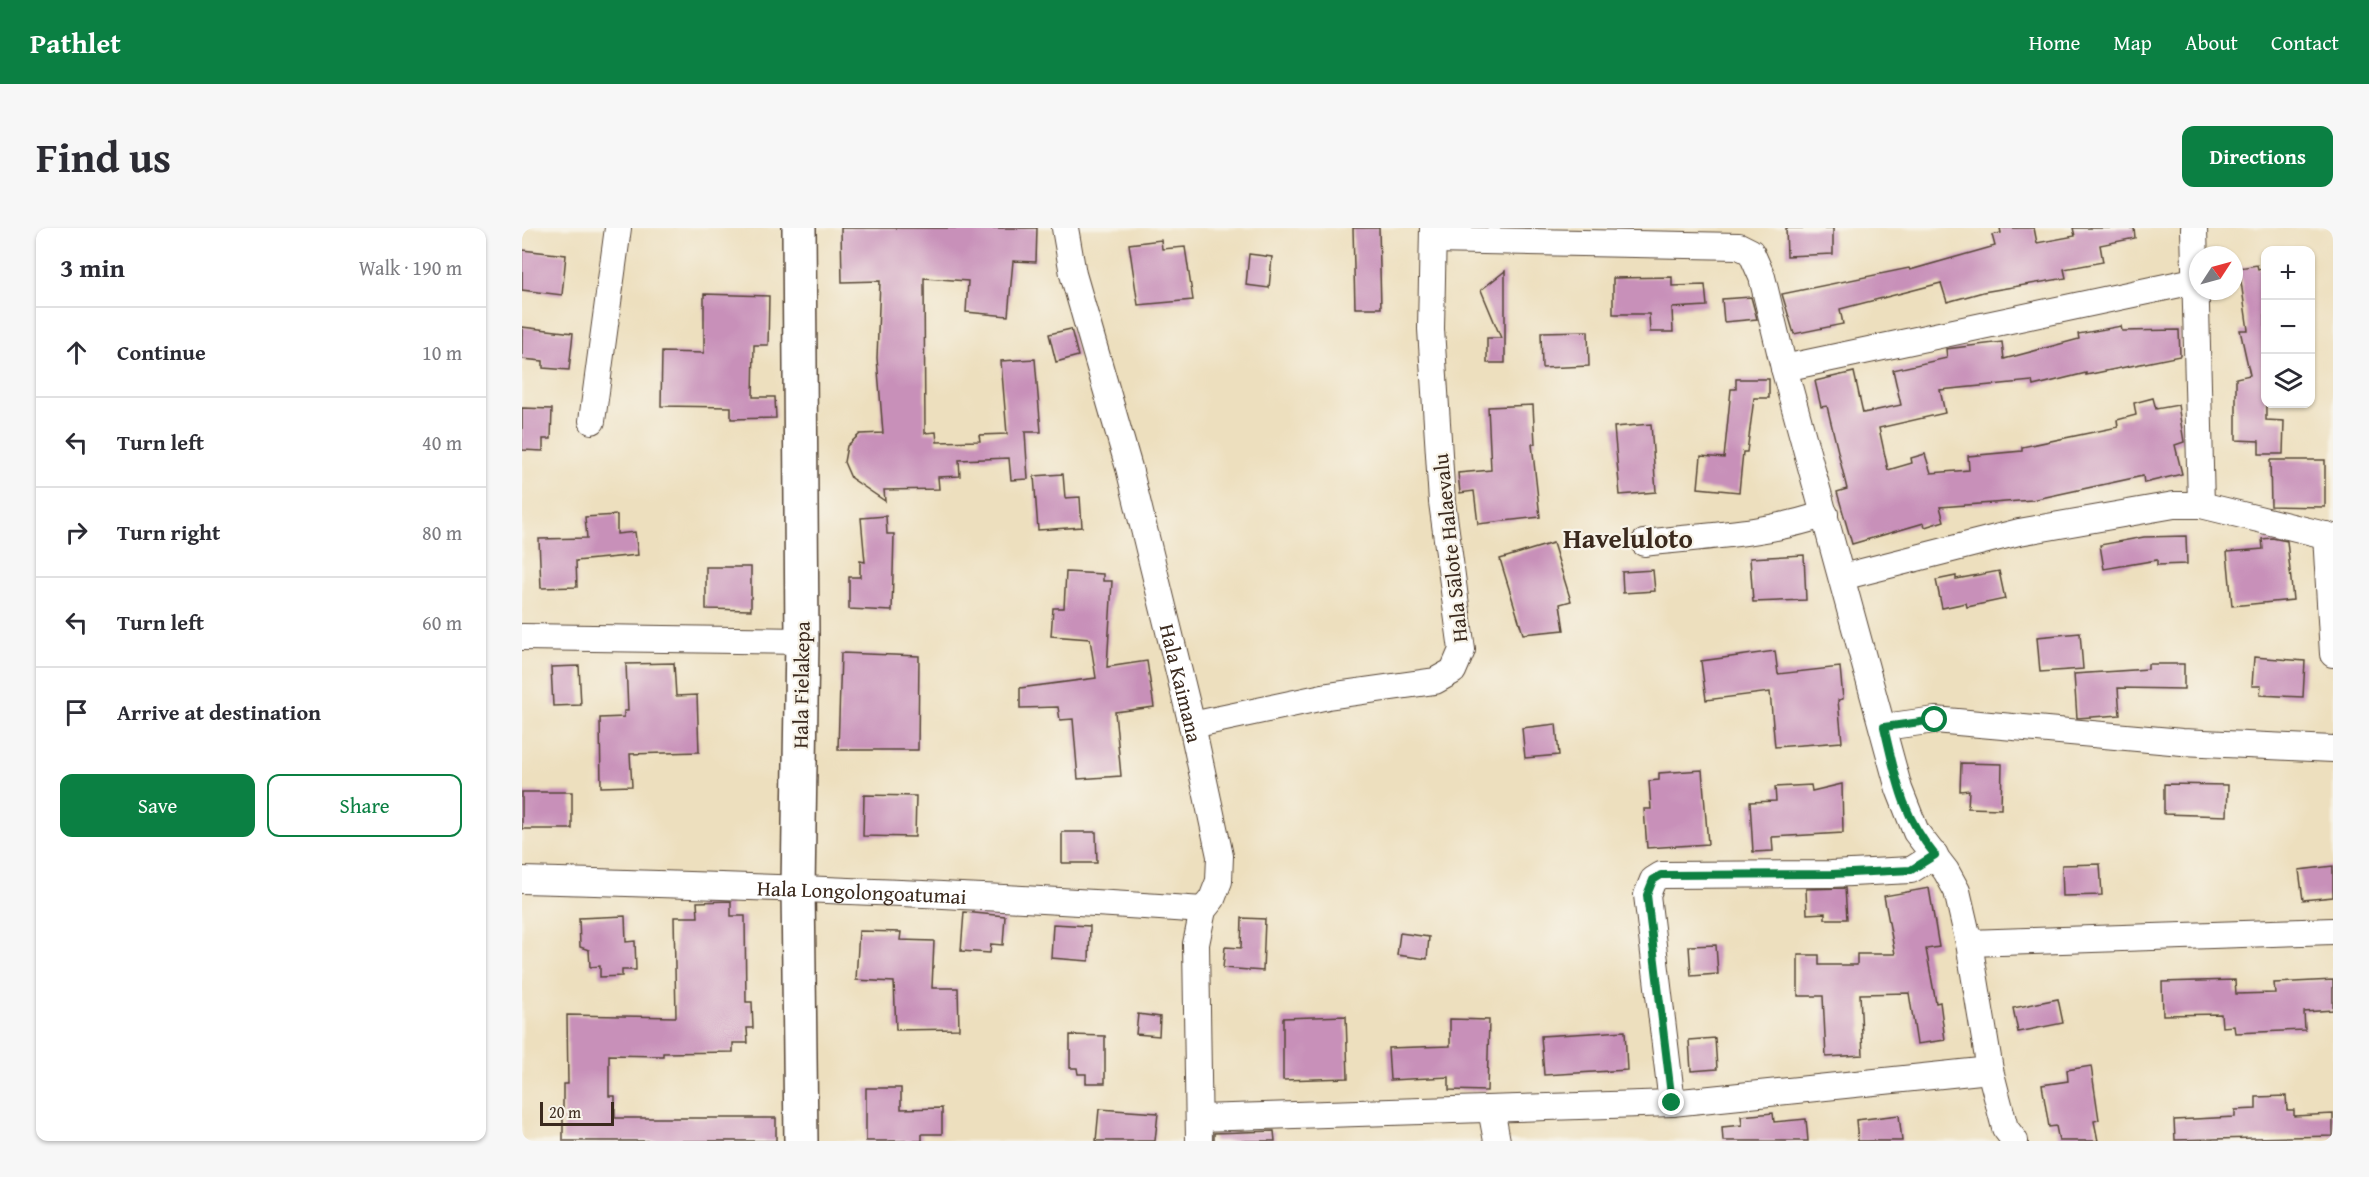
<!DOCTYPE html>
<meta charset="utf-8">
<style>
body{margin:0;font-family:"Gentium Book Plus",serif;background:#f7f7f7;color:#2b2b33}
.controls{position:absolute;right:18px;top:18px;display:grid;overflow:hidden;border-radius:12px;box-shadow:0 2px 4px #0004}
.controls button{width:54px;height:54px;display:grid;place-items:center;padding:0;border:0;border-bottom:2px solid #e1e1e2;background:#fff;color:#2b2b33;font:30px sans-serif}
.compass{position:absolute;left:1667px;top:18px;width:54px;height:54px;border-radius:50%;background:#fff;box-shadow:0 2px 4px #0004;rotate:54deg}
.scale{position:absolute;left:18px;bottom:15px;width:74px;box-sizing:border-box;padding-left:6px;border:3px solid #3b2a1e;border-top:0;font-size:16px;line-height:21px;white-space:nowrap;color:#3b2a1e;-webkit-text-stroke:4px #f7f3e8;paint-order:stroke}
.stop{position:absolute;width:18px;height:18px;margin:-14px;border:4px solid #0b8043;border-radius:50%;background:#fff}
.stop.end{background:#0b8043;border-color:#fff;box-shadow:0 2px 6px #0008}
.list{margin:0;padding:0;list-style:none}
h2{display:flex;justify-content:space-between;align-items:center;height:78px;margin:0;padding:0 24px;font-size:26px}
h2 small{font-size:20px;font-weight:400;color:#7c7c81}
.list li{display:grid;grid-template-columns:39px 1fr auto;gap:18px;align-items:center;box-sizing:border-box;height:90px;padding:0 24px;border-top:2px solid #e1e1e2}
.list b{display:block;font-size:22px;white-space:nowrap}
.list em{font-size:20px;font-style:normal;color:#7c7c81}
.actions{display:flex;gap:12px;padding:18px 24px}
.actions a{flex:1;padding:14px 0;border:2px solid #0b8043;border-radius:12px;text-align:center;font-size:21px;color:#0b8043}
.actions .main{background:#0b8043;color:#fff}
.icon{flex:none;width:33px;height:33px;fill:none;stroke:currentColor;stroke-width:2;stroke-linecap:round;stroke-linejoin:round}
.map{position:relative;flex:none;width:1811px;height:913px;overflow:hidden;border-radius:12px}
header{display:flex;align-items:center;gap:36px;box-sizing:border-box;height:84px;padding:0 30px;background:#0b8043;color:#fff}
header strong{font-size:28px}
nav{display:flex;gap:33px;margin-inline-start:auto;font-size:21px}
.intro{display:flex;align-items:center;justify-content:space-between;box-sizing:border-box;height:144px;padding:0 36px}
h1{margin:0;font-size:42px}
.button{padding:15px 27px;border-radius:12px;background:#0b8043;color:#fff;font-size:21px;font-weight:700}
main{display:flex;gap:36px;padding:0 36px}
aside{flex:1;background:#fff;border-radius:12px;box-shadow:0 2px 4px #0004}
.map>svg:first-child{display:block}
</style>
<header>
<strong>Pathlet</strong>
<nav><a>Home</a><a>Map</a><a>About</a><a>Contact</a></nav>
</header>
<div class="intro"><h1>Find us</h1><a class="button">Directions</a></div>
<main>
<aside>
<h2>3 min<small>Walk · 190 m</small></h2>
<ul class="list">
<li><svg class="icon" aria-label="ahead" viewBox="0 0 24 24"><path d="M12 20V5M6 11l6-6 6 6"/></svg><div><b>Continue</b></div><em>10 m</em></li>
<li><svg class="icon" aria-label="left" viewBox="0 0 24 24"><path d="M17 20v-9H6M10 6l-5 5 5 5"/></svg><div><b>Turn left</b></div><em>40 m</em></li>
<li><svg class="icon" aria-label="right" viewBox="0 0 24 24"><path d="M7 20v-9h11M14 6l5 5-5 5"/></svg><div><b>Turn right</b></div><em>80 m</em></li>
<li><svg class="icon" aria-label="left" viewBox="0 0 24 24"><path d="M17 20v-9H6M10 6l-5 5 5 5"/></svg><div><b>Turn left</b></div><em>60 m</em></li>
<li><svg class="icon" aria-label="arrive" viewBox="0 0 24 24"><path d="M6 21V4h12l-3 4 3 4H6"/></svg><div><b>Arrive at destination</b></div></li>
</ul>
<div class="actions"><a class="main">Save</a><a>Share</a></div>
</aside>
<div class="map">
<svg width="1811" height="913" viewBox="0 0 1811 913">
<rect width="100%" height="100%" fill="#f7f3e8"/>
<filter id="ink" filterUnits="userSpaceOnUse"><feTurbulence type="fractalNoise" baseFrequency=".0167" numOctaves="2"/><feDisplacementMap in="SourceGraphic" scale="12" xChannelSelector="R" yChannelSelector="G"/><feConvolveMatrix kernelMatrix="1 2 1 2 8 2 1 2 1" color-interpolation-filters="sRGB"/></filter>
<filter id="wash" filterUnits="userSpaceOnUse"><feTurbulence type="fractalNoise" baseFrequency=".008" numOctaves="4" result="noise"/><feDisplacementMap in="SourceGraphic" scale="24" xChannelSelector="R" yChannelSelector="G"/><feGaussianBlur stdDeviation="1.35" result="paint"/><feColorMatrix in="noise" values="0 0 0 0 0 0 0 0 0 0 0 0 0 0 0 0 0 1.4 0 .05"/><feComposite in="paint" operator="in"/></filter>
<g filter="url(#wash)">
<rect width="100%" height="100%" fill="#eddfbe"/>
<g id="blocks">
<g fill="#c890b9">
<path d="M319 0H515L514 34 491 33 486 88 444 84 446 53 402 50 403 205 414 204 415 214 458 213 457 207 485 206 479 133 513 131 519 204H503L506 251 489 252 487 230 437 232 438 248 416 249 417 261 362 262 363 273 329 250 322 234 325 218 338 206 361 205 355 130 358 53 320 54Z"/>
<path d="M831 0H857L859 80H833Z"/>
<path d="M1264 0H1311V26L1265 28Z"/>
<path d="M1478 0H1512L1515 15 1553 8 1551 0H1612L1613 10 1578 17 1581 34 1542 41 1544 50 1461 64 1425 74 1419 55 1318 81 1321 96 1272 106 1260 66 1387 40 1388 42 1473 18 1470 7 1479 5Z"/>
<path d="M639 12 640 21 663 19 671 72 616 77 607 16Z"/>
<path d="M0 22 44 27 40 67 0 62Z"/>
<path d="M727 26 750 29 747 60 724 57Z"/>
<path d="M1735 37 1736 41 1743 40 1744 192 1762 193 1761 226H1737V213L1714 212V150L1728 147 1718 102H1726L1717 40Z"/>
<path d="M983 43V135H965V110H979L959 62Z"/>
<path d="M1150 49V58L1183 57 1185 78 1150 80 1151 104H1128L1127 86H1091V50Z"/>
<path d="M182 66 247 68 246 117H232L231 169H253L254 190 209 191V179L139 178 140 124 182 125Z"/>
<path d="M1229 69 1235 91 1202 94 1200 71Z"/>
<path d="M1599 98 1600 103 1657 102 1658 128 1564 147V145L1511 158 1510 153 1418 162 1423 185 1357 200 1366 242 1390 235 1389 230 1403 226 1409 245 1447 242 1446 228 1500 223V219L1596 199 1595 192 1614 187 1612 175 1631 170 1634 181 1656 177 1662 214 1653 217 1660 246 1622 255 1621 248 1510 272 1418 279 1422 293 1403 299 1402 295 1330 316 1315 264 1325 261 1305 178 1299 179 1293 153 1332 144 1341 185 1379 177 1371 142 1425 130 1424 121 1480 114 1482 131 1557 111 1556 106Z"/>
<path d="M0 99 51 105 47 142 21 140V133L0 131Z"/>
<path d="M549 101 556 128 534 134 527 106Z"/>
<path d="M1066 103 1067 138 1020 140 1019 104Z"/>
<path d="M1214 151H1247V170H1232L1225 224H1221L1217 264 1176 260 1179 228 1202 230 1209 161H1214Z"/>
<path d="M1011 177 1013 216H1010L1018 289 956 296 952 263 938 265 936 245 969 242 966 179Z"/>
<path d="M0 180 30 181 29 211H21V223L0 222Z"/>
<path d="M1129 196 1134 264 1098 267 1092 199Z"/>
<path d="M1748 232H1803V279L1749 278Z"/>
<path d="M541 246 543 270 558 269 560 299 516 302 512 248Z"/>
<path d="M95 287V306L113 304 116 327 54 333 55 359 19 360 17 311 65 310 63 289Z"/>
<path d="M364 288 365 306H372L370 383 327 381V349H338V333L343 334 339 290Z"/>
<path d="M1664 308 1665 336 1635 337V332L1582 341 1578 317 1622 309Z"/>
<path d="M1750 310 1765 313 1771 372 1710 378 1705 324 1741 321 1740 311Z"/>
<path d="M1031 315 1049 373 1038 376 1042 402 1001 406 978 331Z"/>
<path d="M1282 327 1284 372 1231 374 1228 330Z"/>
<path d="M184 339H229V382L184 381Z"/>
<path d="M1131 342 1133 363 1101 365 1100 344Z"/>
<path d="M1477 343 1483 371 1445 379 1444 375 1420 380 1414 352 1434 348V351Z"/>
<path d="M544 344 581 346V353H590L585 439 625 433 632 479 593 484 599 548 556 551 551 491 538 492 536 479 498 480V460L574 450 568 411 529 408 531 380H542Z"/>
<path d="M1558 405 1561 441 1518 444 1515 409Z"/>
<path d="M1253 423 1256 446 1318 439 1321 471 1316 472 1320 514 1253 519 1248 464 1184 472 1179 433Z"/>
<path d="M319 425 397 428 396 522H316Z"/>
<path d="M1732 429 1783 433 1781 469 1738 467 1739 458H1730Z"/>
<path d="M152 435 154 468 175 467 177 524 108 526 110 558 79 559 78 490 102 489V483H106L104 436Z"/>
<path d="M1626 436H1662V461L1596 460 1598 487 1555 490 1552 446 1626 441Z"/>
<path d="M57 438 59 477 31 478 29 439Z"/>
<path d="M1034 496 1037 527 1003 530 1000 500Z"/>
<path d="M1439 535 1480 536 1479 581 1446 580 1447 562 1438 563Z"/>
<path d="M1180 542 1186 616 1125 620 1122 581H1129L1127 553 1137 552V545Z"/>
<path d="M1320 556 1321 605 1250 609 1251 623 1231 624 1228 574 1254 573 1253 559 1289 557 1290 563Z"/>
<path d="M1642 556 1706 557 1705 588 1642 586Z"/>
<rect x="0" y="564" width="50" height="37"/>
<path d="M342 567 394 568 393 609 341 608Z"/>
<path d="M540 604H574L575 635H540Z"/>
<path d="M1578 636 1580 667 1541 668 1540 637Z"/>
<path d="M1811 638V669L1781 672 1777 642Z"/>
<path d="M1323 660 1325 691H1303V685L1285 686 1284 661Z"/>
<path d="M1407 660 1417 719 1404 721 1414 775 1418 774 1423 812 1395 816 1387 765 1338 766 1341 827 1304 829 1301 768H1276V727H1297V737H1335V726H1373L1362 668Z"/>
<path d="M209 673V688H223L224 774H230L231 800H225L226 815H211V824L141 825V828L87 827V868H93V890H254V913H41V856H46L45 787 154 789 152 689H176L175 674Z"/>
<path d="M442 684 483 688 481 717 469 716 468 725 439 723Z"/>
<path d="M103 688 104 714 113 713 114 742H100V748L78 749V738L68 739 67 722 58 719 57 690Z"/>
<path d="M720 690 743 691 741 743 701 740 703 719 719 720Z"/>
<path d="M531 696 568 698 567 733 529 730Z"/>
<path d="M337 703 379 704 378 712 412 713 410 760H436L437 801 374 802 372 754 334 752Z"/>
<path d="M878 705 907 709 905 731 875 727Z"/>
<path d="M1194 717 1196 746 1169 748 1167 718Z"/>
<path d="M1713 752 1714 766 1753 765 1752 755 1811 752V782L1782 784 1783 802 1713 805 1712 798 1700 799 1699 786 1641 787 1640 754Z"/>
<path d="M1536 771 1541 795 1496 804 1491 780Z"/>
<path d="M616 786 638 789 637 808 614 806Z"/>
<path d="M824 788 826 850 761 852V790Z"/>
<path d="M928 791 967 792 965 863 927 862V849L868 852 866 820 928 818Z"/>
<path d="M1103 803 1105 842 1022 847 1019 808Z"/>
<path d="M548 807 583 808V855H564V846H556L555 840H548Z"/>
<path d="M1193 810 1195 841 1169 843 1167 812Z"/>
<path d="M1569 838 1577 892 1572 893 1576 913H1537L1534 898 1527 899 1520 857 1546 853 1545 842Z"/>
<path d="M344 860H379V881L420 880V906H400V913H344Z"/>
<path d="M1764 868 1765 882H1772V888L1811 886V908L1653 912 1652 892 1713 889V882L1734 881V869Z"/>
<path d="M577 881 636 885 633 913H574Z"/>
<path d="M1251 885 1252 894 1284 891 1286 913H1201L1200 899 1220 897 1219 888Z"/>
<path d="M1377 887 1380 913H1336L1334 892Z"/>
<path d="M752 903 753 913H692V905Z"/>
</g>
</g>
</g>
<g filter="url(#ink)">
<use href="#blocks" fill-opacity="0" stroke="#564536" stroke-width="1.5"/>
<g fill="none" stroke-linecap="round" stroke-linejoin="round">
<g stroke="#564536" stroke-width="28">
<g id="street">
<path id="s1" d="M543 0 551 46 607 240 670 497 698 628 697 653 690 671 681 682 674 716 677 913"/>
<path d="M1672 0 1679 277"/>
<path d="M911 12 1217 18 1229 24 1240 49 1262 140 1377 561 1394 604 1424 643 1435 663 1447 715 1468 842 1483 900 1493 913"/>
<path d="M1262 140 1672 53"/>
<path d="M70 193 96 0"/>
<path d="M1804 307 1811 426"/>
<path d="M1122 315C1182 308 1246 306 1303 286"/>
<path d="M1320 349 1497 304 1652 277H1679L1811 309"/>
<path d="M0 409 280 413"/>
<path d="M670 497 806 468 913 453 931 443 940 422 920 274 909 101 911 0"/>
<path d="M1362 499 1413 492 1660 514 1811 521"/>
<path id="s2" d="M0 652C227 658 454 666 681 682"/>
<path d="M1447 715 1811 703"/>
<path d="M1150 875 1125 667 1131 652 1139 647 1309 646 1389 642 1413 627"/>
<path d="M969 881 975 913"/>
<path d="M678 890 1150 875 1468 842"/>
</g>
</g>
<g stroke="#564536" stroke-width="36">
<path id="secondary" d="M277 0 280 413 276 659 279 913"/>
</g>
<use href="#street" stroke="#fff" stroke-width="26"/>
<use href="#secondary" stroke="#fff" stroke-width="33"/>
</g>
</g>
<g fill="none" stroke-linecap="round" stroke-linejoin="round" filter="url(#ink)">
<path stroke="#0b8043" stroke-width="8" d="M1150 875 1125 667 1131 652 1139 647 1309 646 1389 642 1413 627C1379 586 1374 549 1362 499L1413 492"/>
</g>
<g text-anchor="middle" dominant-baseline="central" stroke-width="4.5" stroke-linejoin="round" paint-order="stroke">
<g font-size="21" fill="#3b2a1e" stroke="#f7f3e8">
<text transform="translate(928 320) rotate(-96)">Hala Sālote Halaevalu</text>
<text stroke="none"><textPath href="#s1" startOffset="470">Hala Kaimana</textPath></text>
<text transform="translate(279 457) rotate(-89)">Hala Fielakepa</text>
<text stroke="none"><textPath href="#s2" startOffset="340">Hala Longolongoatumai</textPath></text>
</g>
<g font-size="27" font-weight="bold" fill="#3b2a1e" stroke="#f7f3e8">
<text x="1106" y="310">Haveluloto</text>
</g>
</g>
</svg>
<div class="controls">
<button>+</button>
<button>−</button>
<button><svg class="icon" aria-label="layers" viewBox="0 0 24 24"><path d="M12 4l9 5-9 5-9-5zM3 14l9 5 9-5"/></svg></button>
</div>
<svg class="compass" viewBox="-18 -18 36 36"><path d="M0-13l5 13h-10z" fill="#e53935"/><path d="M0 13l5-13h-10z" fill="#7c7c81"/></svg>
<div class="scale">20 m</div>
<div class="stop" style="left:1413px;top:492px"></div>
<div class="stop end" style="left:1150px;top:875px"></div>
</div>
</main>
